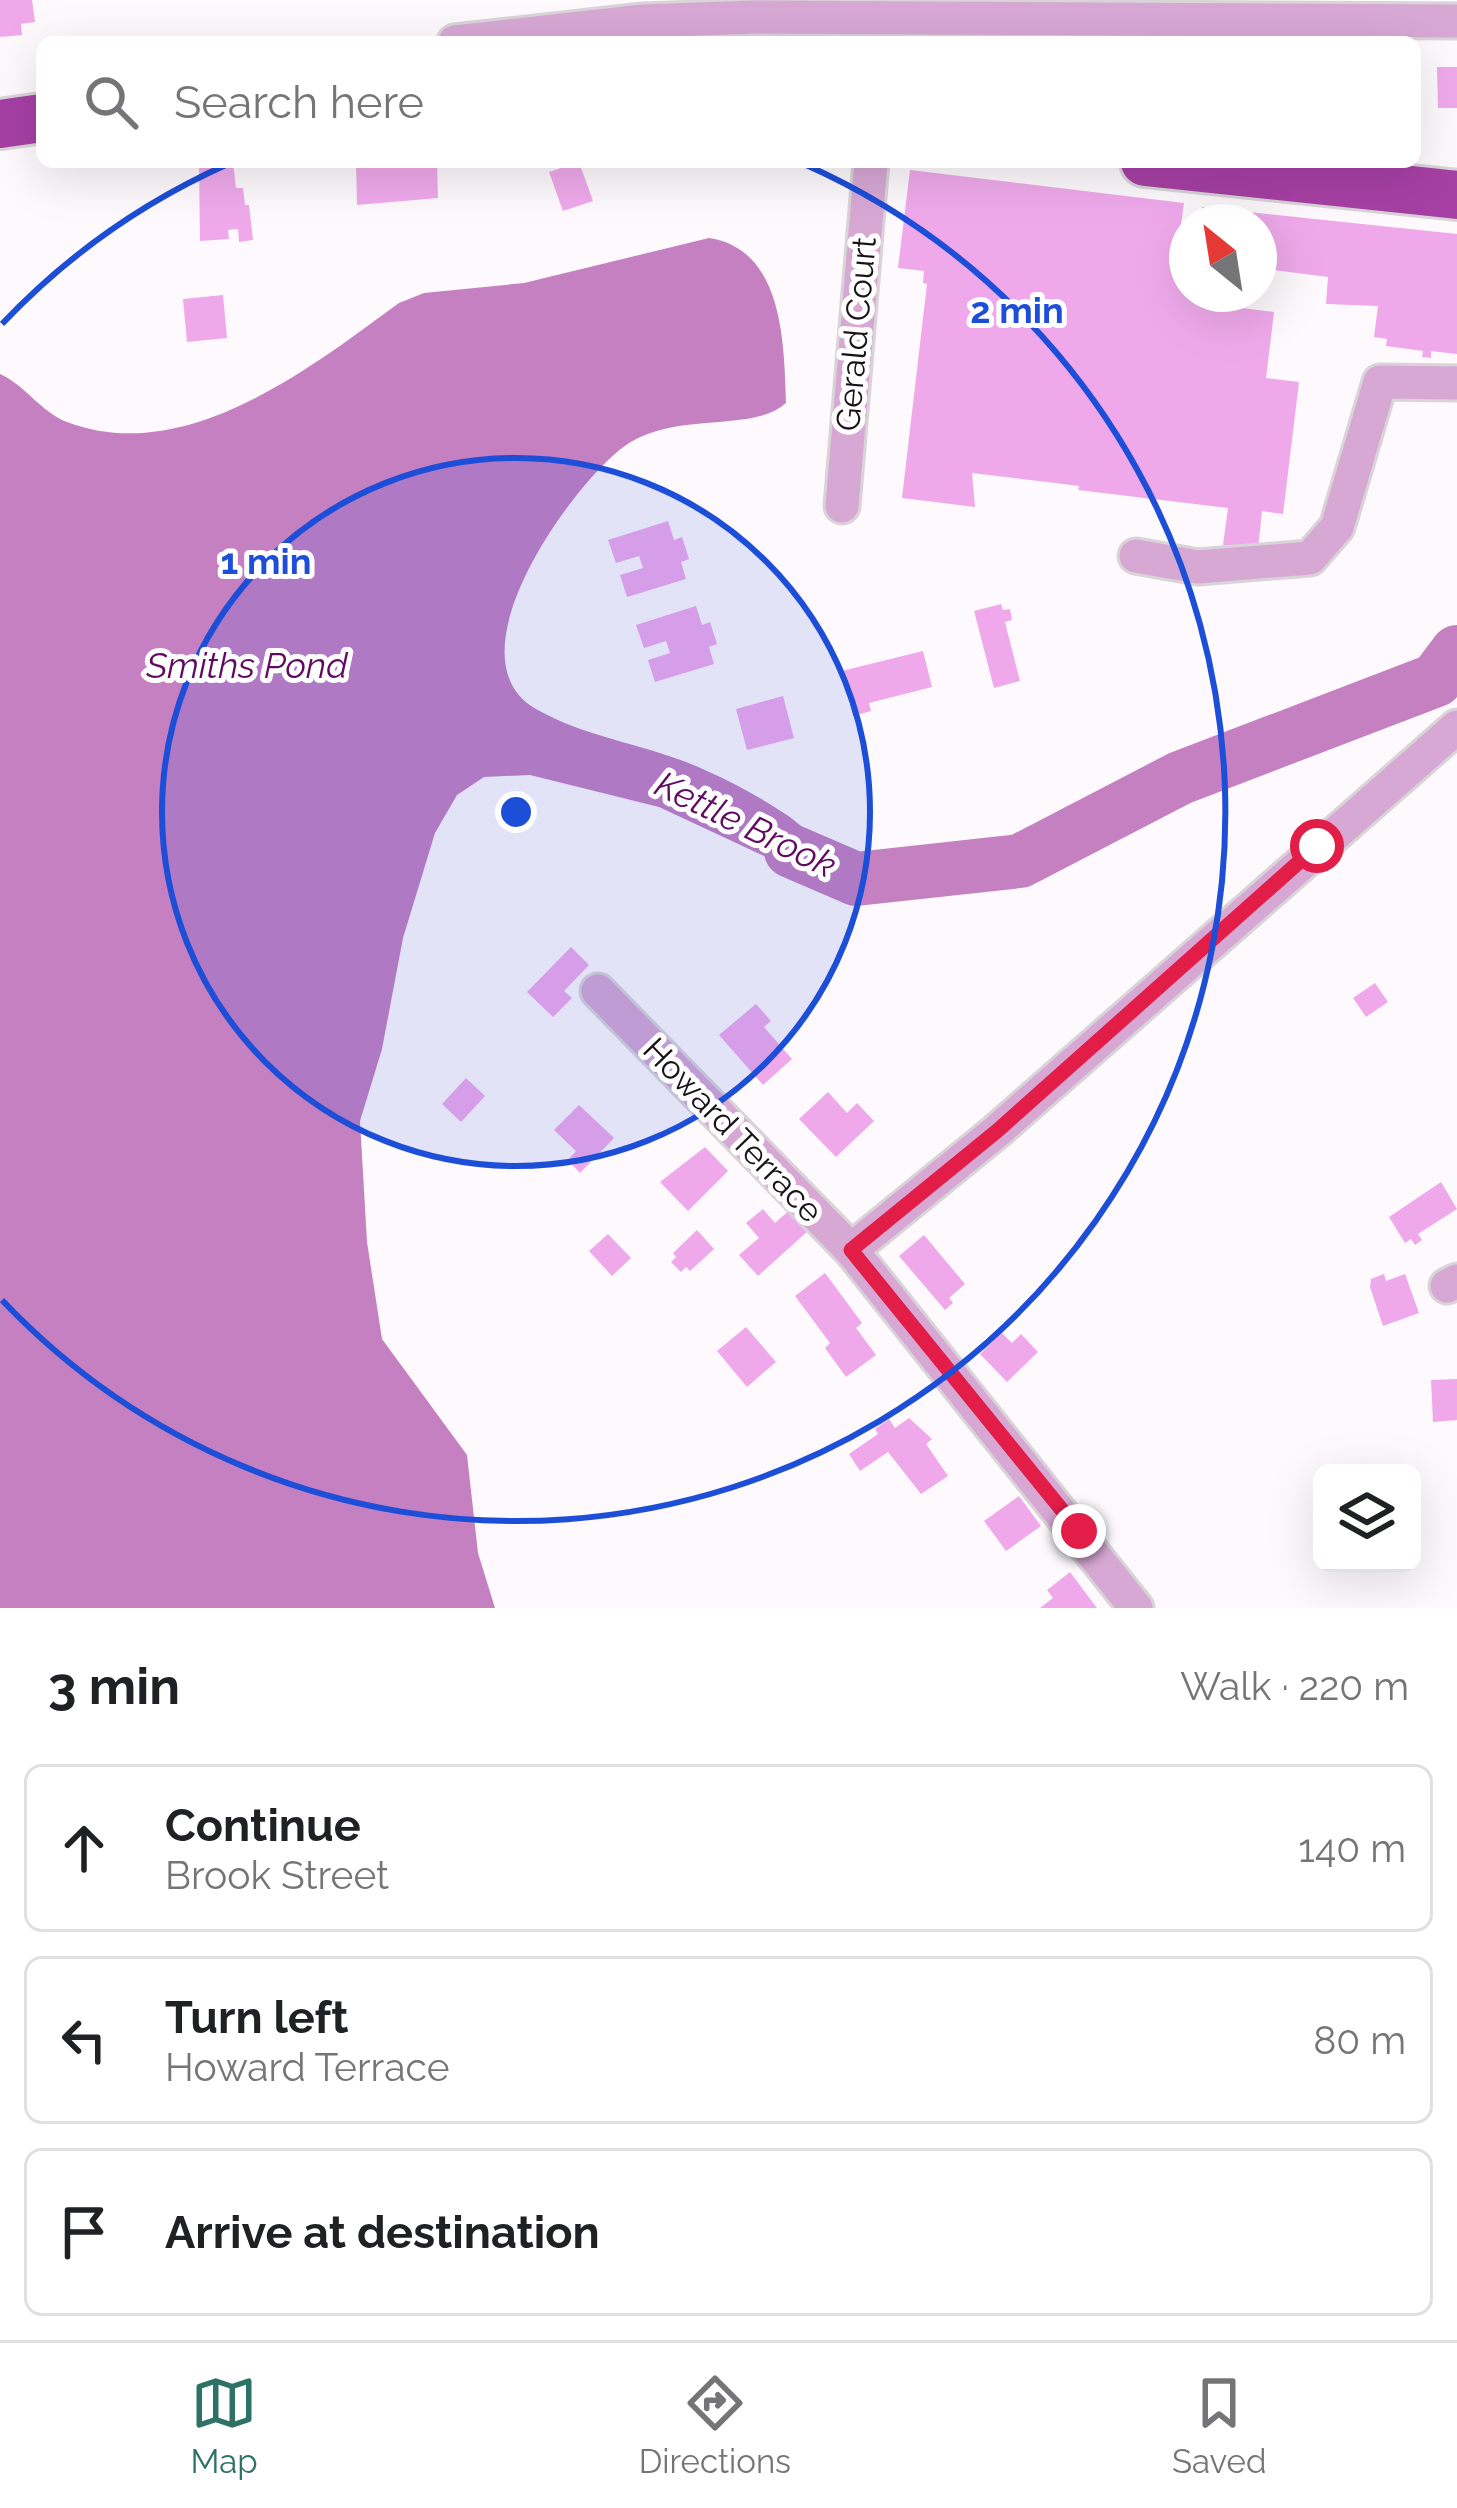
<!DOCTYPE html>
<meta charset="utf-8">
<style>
body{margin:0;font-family:Raleway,sans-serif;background:#f6f6f6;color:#202124}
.controls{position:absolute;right:36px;bottom:36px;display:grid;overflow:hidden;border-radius:18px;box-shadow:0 12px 48px #0002}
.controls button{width:108px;height:108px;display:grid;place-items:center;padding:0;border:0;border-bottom:3px solid #e0e0e0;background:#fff;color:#202124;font:60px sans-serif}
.compass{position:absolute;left:1169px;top:204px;width:108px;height:108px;border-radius:50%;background:#fff;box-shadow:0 12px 48px #0002;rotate:330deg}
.stop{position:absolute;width:36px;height:36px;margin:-27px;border:9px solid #e11d48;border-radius:50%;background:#fff}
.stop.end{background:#e11d48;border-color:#fff;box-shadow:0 3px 12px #0008}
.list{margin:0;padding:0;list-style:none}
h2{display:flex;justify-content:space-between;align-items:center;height:156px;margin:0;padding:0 48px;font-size:51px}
h2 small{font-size:39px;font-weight:400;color:#757577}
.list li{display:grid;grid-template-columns:78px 1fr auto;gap:36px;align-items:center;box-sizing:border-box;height:168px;margin:0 24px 24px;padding:0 24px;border:3px solid #e0e0e0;border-radius:18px}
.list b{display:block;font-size:45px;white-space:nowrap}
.list p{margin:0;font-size:39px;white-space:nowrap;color:#757577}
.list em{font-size:39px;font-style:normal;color:#757577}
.icon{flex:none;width:66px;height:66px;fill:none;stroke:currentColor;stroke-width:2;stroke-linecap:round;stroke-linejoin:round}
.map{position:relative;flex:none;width:1457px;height:1608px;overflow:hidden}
.search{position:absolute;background:#fff;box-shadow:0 12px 48px #0002;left:36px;right:36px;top:36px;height:132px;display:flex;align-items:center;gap:30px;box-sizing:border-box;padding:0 42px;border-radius:18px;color:#757577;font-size:45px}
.sheet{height:732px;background:#fff}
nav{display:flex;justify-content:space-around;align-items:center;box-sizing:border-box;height:168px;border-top:3px solid #e0e0e0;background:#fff;font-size:33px;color:#757577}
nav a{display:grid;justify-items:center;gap:6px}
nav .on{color:#2e7265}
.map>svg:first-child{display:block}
</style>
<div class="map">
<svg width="1457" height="1608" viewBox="0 0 1457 1608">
<rect width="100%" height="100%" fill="#fdf9fc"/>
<path fill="#c480c1" d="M709 238C784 249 784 345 786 403 752 434 672 409 622 448 570 488 447 658 536 709 588 739 653 745 707 771 734 783 763 799 787 815 812 833 824 850 855 857L856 879 839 891 659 807 530 775 484 777 457 795 435 833 403 938 382 1049 360 1121 367 1242 382 1339 467 1455 478 1553 495 1608H0V374C25 385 41 412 67 422 185 467 310 368 399 303L424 293 524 283Z"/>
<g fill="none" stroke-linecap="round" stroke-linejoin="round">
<path stroke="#c480c1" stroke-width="54" d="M791 851 856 879 1020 861 1180 778 1436 680 1457 652"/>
</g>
<g fill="#efa9eb">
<path d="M0 0H32L35 22 21 24 22 35 0 37Z"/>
<path d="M1437 67H1457V108H1438Z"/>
<path d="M199 162H233L236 188H243L245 205H249L253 240 239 242 238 229 228 230 229 239 200 241Z"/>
<path d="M356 162H437L438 198 357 205Z"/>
<path d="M579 162 593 201 563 211 549 172Z"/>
<path d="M910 170 1184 203 1177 253 1187 254V294H1219L1218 305 1274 312 1266 378 1299 382 1283 514 1262 511 1258 549 1223 545 1228 508 1078 490 1079 486 972 473 975 507 902 498 927 284 923 283 924 271 898 268Z"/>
<path d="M1202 207 1457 234V354L1431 351V358L1422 357 1423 351 1386 346 1387 339 1374 337 1378 306 1326 304 1328 277 1259 268V222H1201Z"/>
<path d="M223 295 227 338 187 342 183 299Z"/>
<path d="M668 521 674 540 682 537 689 559 681 562 686 579 627 597 620 575 643 568 639 556 616 563 608 540Z"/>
<path d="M1001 604 1003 610 1010 609 1012 620 1005 622 1020 681 994 688 974 611Z"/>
<path d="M696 606 702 625 710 622 717 644 709 647 714 664 655 682 648 660 670 653 666 641 644 648 636 625Z"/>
<path d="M923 651 932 687 869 703 871 711 853 716 842 671Z"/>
<path d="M783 696 794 738 747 750 736 709Z"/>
<path d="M571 947 589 965 564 991 572 998 553 1017 527 992Z"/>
<path d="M1375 983 1388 1002 1366 1017 1353 998Z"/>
<path d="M756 1004 771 1021 764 1027 792 1059 763 1085 719 1035Z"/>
<path d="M466 1078 485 1096 461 1122 442 1104Z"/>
<path d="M828 1092 847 1113 857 1103 874 1121 836 1157 799 1119Z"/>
<path d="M579 1105 614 1138 580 1173 568 1160 576 1151 554 1130Z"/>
<path d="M705 1147 728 1171 688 1211 660 1182Z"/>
<path d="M1441 1182 1457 1209 1418 1234 1422 1240 1415 1245 1411 1239 1405 1243 1389 1217Z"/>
<path d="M763 1209 775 1223 791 1209 809 1230 758 1276 739 1255 759 1238 746 1223Z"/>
<path d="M697 1230 714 1249 690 1271 686 1267 681 1272 671 1262 676 1257 673 1253Z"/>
<path d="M608 1234 631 1258 612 1276 589 1251Z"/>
<path d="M924 1235 965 1284 949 1298 953 1303 945 1310 899 1256Z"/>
<path d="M825 1273 862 1323 856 1328 876 1355 846 1377 825 1348 830 1343 795 1296Z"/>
<path d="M1384 1274 1386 1281 1405 1274 1419 1313 1383 1326 1370 1287 1371 1279Z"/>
<path d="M746 1327 776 1362 747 1387 717 1351Z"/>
<path d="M1002 1333 1012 1343 1021 1334 1038 1352 1007 1382 980 1354Z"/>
<path d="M1457 1379V1420L1433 1422 1431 1380Z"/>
<path d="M909 1418 932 1439 926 1444 948 1476 921 1494 888 1452 860 1471 849 1454 878 1434 875 1429 889 1419 895 1428Z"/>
<path d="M1019 1496 1041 1526 1006 1551 984 1521Z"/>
<path d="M1070 1572 1097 1608H1040L1053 1598 1047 1590Z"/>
</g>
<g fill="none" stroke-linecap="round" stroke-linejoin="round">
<g stroke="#d9d4d8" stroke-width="39">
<g id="minor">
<path d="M455 42 643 21 754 17 1457 21"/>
<path d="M842 506 871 162"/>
<path d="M1136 556 1198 567 1310 558 1337 527 1380 382 1457 383"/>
<path d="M598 991 851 1250 1136 1608"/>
<path d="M851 1250 997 1131 1457 727"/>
<path d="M1447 1286 1457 1281"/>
</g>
</g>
<g stroke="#d9d4d8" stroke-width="54">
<g id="highway">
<path d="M0 124 42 118"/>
<path d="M1145 162 1457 195"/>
</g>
</g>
<use href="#minor" stroke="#d7a8d4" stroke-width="33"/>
<use href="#highway" stroke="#a640a4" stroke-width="48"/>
</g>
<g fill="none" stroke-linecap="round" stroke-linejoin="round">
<path stroke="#e11d48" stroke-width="15" d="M1079 1531 851 1250 997 1131 1317 846"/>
</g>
<circle cx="516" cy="812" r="354" fill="#1d4ed8" fill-opacity=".12"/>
<g fill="none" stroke="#1d4ed8" stroke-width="6">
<circle cx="516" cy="812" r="354"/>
<path d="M2 324A709 709 0 0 1 228 164M804 164A709 709 0 1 1 2 1300"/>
</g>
<g text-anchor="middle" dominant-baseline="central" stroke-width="10" stroke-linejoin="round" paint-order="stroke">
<g font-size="33" fill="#191218" stroke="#fff">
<text transform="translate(856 334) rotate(-85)">Gerald Court</text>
<text transform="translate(733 1130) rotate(46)">Howard Terrace</text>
</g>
<g font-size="36" font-style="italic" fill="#610b60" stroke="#fff">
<text x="247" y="665">Smiths Pond</text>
<text transform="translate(746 824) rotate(26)">Kettle Brook</text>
</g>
</g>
<circle cx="516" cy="812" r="18" fill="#1d4ed8" stroke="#fff" stroke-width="6"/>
<g font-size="36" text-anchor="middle" font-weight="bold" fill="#1d4ed8" stroke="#fff" stroke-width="10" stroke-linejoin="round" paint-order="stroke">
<text x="1017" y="323">2 min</text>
<text x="266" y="574">1 min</text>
</g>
</svg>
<div class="controls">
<button><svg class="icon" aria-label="layers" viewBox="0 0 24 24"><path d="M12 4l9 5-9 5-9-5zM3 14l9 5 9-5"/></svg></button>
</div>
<svg class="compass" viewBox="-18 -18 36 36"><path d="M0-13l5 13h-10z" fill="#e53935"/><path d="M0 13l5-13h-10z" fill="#757577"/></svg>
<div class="stop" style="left:1317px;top:846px"></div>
<div class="stop end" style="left:1079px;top:1531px"></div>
<div class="search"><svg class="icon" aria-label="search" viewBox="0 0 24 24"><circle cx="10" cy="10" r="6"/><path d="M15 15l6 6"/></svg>Search here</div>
</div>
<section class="sheet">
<h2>3 min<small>Walk · 220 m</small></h2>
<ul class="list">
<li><svg class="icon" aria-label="ahead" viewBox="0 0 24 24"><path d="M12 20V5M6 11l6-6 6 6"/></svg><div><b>Continue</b><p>Brook Street</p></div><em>140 m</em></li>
<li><svg class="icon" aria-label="left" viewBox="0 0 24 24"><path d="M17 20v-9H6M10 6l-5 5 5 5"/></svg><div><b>Turn left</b><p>Howard Terrace</p></div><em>80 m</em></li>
<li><svg class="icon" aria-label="arrive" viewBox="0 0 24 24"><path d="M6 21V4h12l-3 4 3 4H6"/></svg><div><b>Arrive at destination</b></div></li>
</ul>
</section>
<nav>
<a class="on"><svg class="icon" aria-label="map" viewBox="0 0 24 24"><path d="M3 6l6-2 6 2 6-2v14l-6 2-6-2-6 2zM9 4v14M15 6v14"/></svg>Map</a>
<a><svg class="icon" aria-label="directions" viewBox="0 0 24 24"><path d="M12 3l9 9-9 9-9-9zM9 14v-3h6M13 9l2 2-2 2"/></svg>Directions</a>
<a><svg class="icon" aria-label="saved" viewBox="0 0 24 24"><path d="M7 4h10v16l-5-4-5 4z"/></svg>Saved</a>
</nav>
